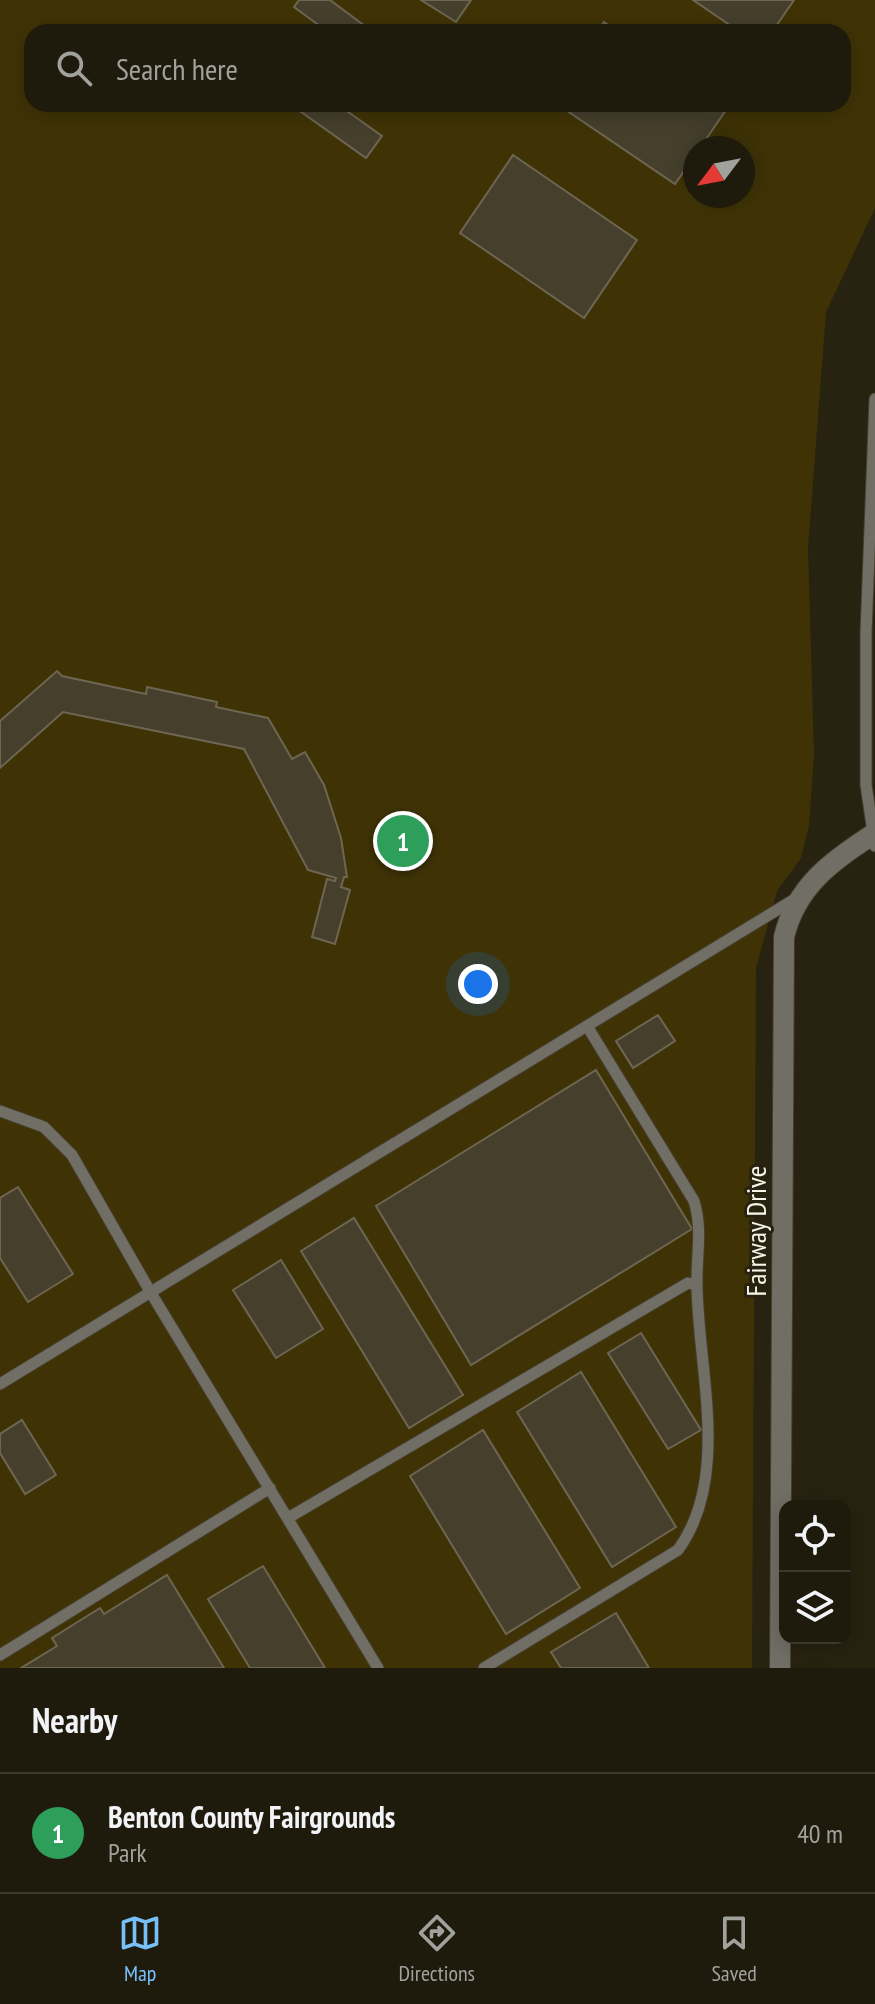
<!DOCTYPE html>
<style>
body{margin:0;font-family:"PT Sans Narrow",sans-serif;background:#262315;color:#f1f3f6}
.controls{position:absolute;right:24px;bottom:24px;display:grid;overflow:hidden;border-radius:16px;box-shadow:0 4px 20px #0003}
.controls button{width:72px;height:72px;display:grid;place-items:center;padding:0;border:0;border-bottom:2px solid #3c382d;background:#1e1a0c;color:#f1f3f6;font:40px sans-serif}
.compass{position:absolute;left:683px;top:136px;width:72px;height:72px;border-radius:50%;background:#1e1a0c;box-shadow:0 4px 20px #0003;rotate:238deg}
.you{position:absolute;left:478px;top:984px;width:28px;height:28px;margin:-20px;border:6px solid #fff;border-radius:50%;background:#1a73e8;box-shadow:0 0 0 12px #1a73e833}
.badge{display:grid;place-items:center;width:52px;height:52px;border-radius:50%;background:#77c0f7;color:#fff;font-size:26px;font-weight:700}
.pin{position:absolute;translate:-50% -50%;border:4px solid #fff;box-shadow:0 2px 8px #0006}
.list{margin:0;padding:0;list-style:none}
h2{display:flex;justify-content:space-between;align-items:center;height:104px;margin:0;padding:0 32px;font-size:34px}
h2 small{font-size:26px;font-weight:400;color:#a1a19d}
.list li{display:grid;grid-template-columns:52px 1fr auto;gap:24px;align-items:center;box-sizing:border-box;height:120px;padding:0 32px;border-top:2px solid #3c382d}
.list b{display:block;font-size:30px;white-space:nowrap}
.list p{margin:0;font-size:26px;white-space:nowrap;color:#a1a19d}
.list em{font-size:26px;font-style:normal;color:#a1a19d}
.icon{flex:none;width:44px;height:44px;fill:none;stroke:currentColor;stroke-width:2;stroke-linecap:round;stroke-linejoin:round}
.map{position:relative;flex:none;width:875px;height:1668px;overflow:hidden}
.search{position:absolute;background:#1e1a0c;box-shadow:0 4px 20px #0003;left:24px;right:24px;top:24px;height:88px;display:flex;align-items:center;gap:20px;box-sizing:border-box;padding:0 28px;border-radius:24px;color:#a1a19d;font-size:30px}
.sheet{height:224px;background:#1e1a0c}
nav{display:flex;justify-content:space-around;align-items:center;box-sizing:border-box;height:112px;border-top:2px solid #3c382d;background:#1e1a0c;font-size:22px;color:#a1a19d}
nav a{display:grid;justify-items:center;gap:4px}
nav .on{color:#77c0f7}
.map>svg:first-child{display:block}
</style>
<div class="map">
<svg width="875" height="1668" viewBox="0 0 875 1668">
<rect width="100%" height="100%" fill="#282210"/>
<path fill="#3f3306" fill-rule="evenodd" d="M0 0H875V208L826 312 808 548 814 755 809 825 801 858 777 891 756 968 752 1668H0ZM32 32H843V104H32ZM695 148H743V196H695Z"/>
<g fill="#453f2c" stroke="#6d6652" stroke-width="2">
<path d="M299 0H330L373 32H328L294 7Z"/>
<path d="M421 0H471L456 22Z"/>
<path d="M693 0H794L772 32H740Z"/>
<path d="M604 22 618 32H597Z"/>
<path d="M290 104H337L382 136 366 158Z"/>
<path d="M557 104H723L728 107 700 148H695V155L675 184Z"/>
<path d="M513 155 637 240 584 318 460 233Z"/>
<path d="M57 671 62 676 146 694 147 687 217 702 216 707 268 718 292 759 305 752 324 785 341 838 347 877H344L341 887 350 890 335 944 312 937 327 879 335 881 336 878 308 870 244 749 63 712 0 768V721Z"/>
<path d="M658 1015 675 1041 633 1068 616 1041Z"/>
<path d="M596 1070 692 1229 471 1365 376 1206Z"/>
<path d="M18 1187 73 1274 28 1302 0 1258V1198Z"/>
<path d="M354 1218 463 1395 409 1428 301 1251Z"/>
<path d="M281 1260 323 1329 276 1358 233 1290Z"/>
<path d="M641 1333 701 1430 668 1449 608 1353Z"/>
<path d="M581 1372 676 1527 612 1567 517 1412Z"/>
<path d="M22 1420 56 1475 25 1494 0 1453V1434Z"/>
<path d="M483 1430 580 1588 506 1634 410 1476Z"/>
<path d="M263 1566 325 1668H250L208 1599Z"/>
<path d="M167 1575 224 1668H21L57 1646 52 1638 100 1608 104 1614Z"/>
<path d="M616 1613 649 1668H561L551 1652Z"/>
</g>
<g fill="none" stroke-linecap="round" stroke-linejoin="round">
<g stroke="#453f2e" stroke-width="13">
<g id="service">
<path d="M875 399 866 633V785L875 846"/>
<path d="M0 1111 44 1127 72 1155 151 1293 378 1668"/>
<path d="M0 1384 795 899"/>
<path d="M288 1518 688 1283 696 1285"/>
<path d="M0 1655 270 1488"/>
<path d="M484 1668 678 1550C731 1477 698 1369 697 1286 696 1256 703 1231 694 1201L587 1026"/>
</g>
</g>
<g stroke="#453f2e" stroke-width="22">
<path id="tertiary" d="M780 1668 784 937C796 886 833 860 875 833"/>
</g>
<use href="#service" stroke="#716e65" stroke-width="11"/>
<use href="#tertiary" stroke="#716e65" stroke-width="20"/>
</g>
<g text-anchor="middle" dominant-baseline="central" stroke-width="6" stroke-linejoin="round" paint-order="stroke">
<g font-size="28" fill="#f7f4e8" stroke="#282210">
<text transform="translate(755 1231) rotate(-90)">Fairway Drive</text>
</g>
</g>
</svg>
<div class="controls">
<button><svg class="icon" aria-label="locate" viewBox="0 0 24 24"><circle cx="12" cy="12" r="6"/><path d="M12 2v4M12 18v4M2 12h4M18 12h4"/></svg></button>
<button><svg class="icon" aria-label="layers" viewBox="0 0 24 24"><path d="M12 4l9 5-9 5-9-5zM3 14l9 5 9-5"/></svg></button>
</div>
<svg class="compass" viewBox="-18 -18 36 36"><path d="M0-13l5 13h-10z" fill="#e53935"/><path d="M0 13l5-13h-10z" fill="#a1a19d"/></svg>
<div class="you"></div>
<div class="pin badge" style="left:403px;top:841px;background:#2e9e5b">1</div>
<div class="search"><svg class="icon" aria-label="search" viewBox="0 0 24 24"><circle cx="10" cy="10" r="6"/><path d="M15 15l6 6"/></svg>Search here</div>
</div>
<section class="sheet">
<h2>Nearby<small></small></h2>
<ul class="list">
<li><span class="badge" style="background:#2e9e5b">1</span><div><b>Benton County Fairgrounds</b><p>Park</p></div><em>40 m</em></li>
</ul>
</section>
<nav>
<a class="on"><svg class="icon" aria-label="map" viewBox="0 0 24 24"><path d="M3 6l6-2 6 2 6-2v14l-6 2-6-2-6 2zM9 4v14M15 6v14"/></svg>Map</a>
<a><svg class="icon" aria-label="directions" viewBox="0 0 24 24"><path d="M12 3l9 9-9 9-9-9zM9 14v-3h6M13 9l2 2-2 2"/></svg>Directions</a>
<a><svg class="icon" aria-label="saved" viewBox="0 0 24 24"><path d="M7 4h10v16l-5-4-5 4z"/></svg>Saved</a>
</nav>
